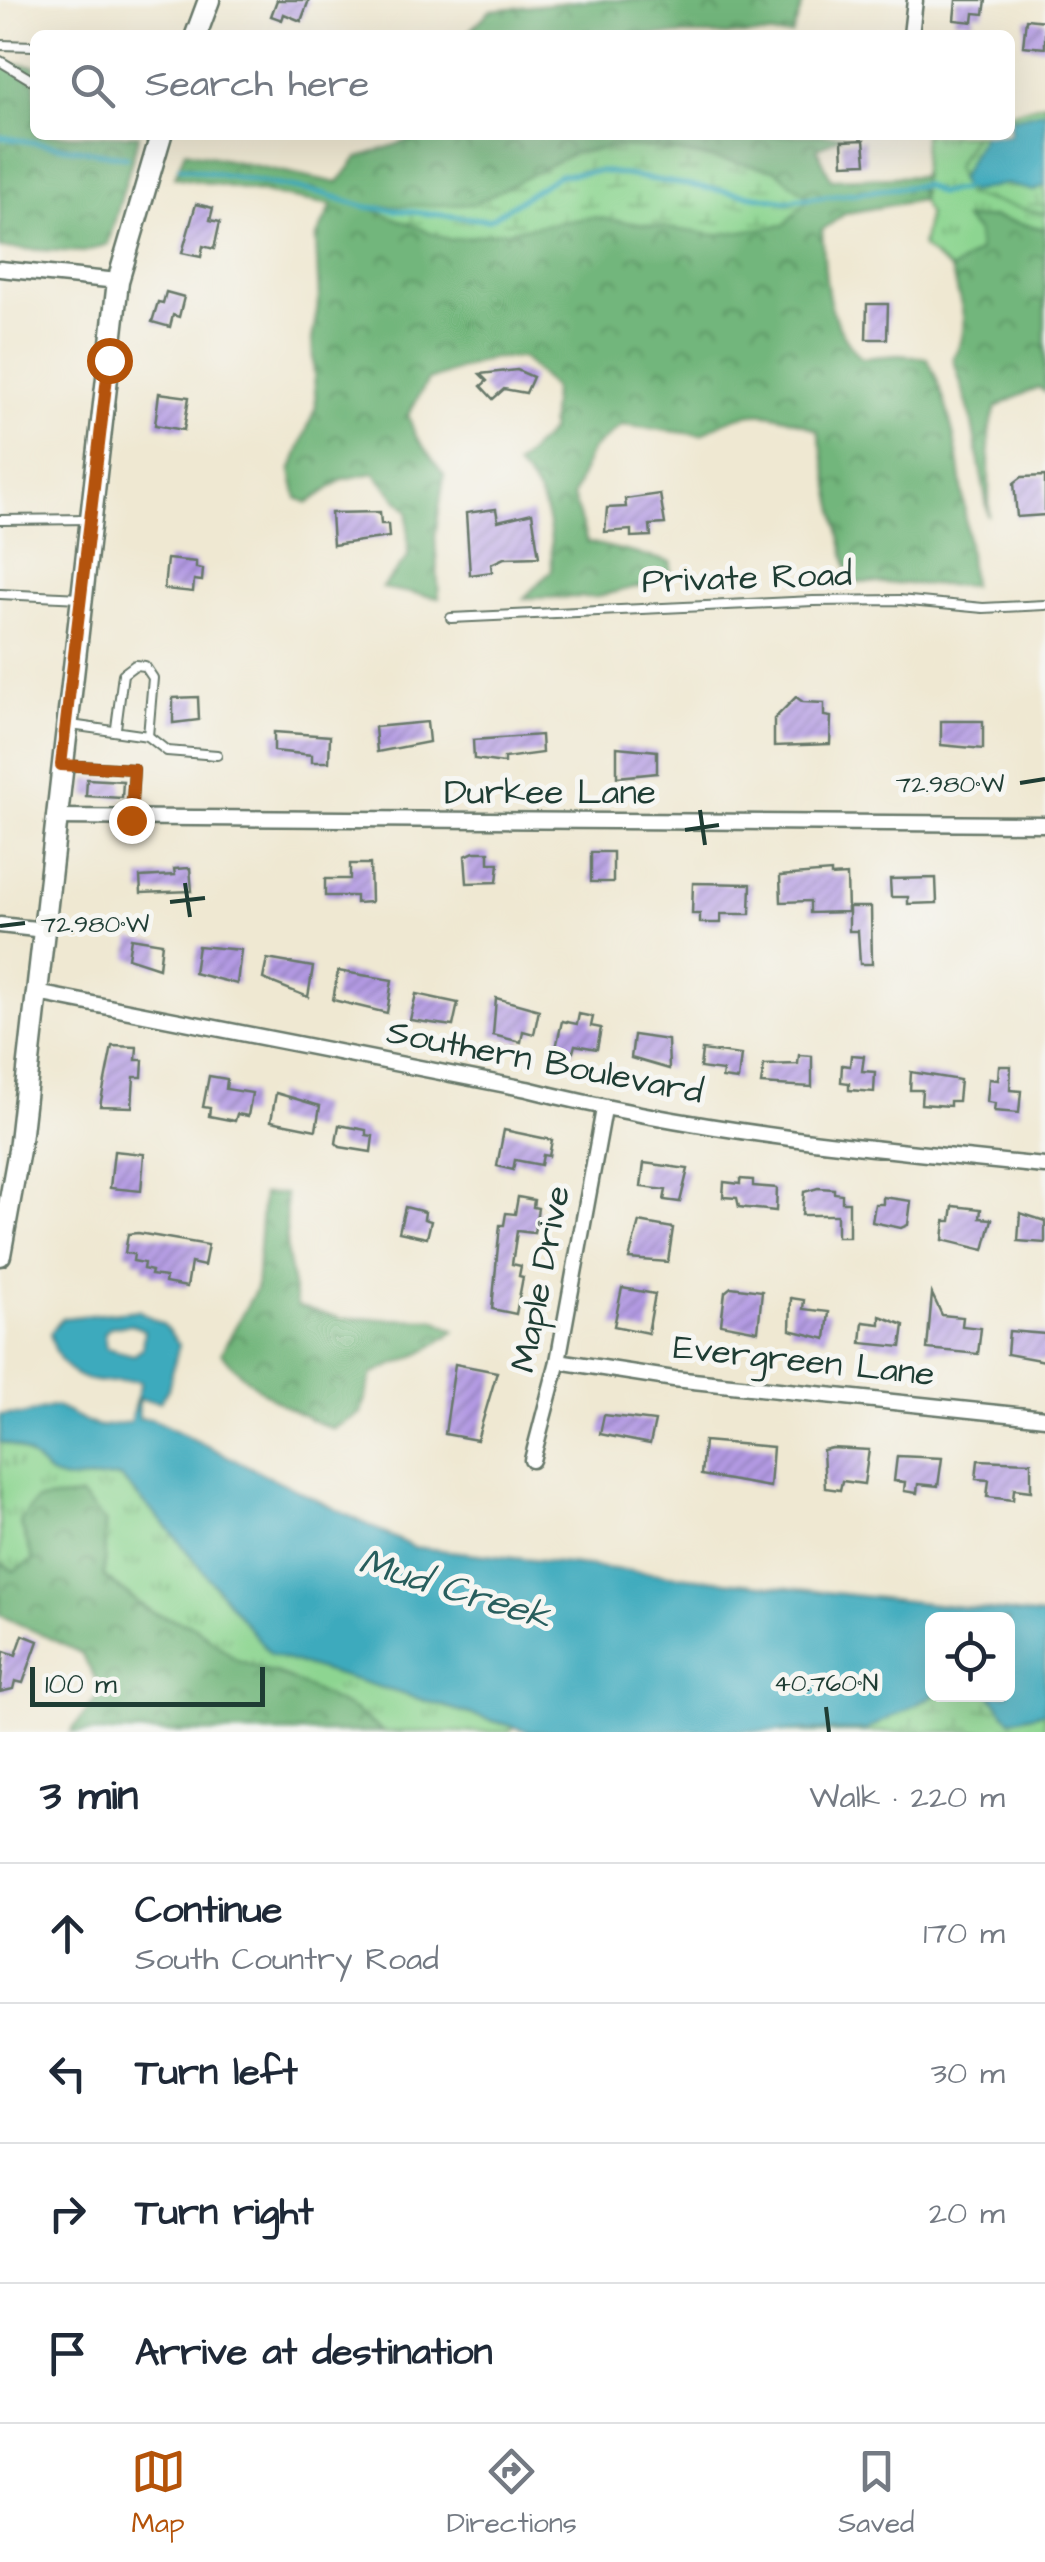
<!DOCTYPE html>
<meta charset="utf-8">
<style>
body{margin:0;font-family:"Architects Daughter",sans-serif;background:#f6f6f7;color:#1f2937}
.controls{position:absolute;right:30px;bottom:30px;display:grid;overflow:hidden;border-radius:15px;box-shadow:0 10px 40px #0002}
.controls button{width:90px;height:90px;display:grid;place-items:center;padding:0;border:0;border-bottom:2px solid #e0e1e3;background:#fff;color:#1f2937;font:50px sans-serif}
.scale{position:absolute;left:30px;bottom:25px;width:235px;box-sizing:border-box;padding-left:10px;border:5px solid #1f3d34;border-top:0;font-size:28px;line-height:35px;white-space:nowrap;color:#1f3d34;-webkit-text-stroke:8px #f6f6f2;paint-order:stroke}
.stop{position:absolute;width:30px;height:30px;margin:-22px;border:8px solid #b45309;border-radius:50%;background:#fff}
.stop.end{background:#b45309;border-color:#fff;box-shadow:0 2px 10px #0008}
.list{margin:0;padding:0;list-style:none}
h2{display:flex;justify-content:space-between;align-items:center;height:130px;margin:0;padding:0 40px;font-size:42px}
h2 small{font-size:32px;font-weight:400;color:#747a83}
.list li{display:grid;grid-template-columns:65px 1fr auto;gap:30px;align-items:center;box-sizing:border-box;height:140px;padding:0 40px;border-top:2px solid #e0e1e3}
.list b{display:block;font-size:38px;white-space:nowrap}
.list p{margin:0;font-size:32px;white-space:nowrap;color:#747a83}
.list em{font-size:32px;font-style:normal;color:#747a83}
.icon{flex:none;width:55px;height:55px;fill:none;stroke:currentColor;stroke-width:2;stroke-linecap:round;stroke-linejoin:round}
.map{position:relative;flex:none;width:1045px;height:1732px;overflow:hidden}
.search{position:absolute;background:#fff;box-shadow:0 10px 40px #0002;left:30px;right:30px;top:30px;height:110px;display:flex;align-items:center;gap:25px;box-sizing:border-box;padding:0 35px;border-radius:15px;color:#747a83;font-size:38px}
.sheet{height:690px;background:#fff}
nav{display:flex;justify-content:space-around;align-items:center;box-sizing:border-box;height:140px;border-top:2px solid #e0e1e3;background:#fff;font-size:28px;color:#747a83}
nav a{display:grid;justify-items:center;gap:5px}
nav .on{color:#b45309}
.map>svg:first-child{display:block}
</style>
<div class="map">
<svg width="1045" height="1732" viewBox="0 0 1045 1732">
<defs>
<pattern id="grass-tufts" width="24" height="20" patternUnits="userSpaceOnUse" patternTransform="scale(2.5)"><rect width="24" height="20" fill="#8dd591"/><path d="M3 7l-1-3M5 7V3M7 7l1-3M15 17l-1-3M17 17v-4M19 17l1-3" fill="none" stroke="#73ae77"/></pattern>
<pattern id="forest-crowns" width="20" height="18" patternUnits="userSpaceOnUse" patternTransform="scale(2.5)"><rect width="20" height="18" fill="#72b67b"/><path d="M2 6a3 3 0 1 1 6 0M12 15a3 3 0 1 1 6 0" fill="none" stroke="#5d9566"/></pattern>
<pattern id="wetland-marsh" width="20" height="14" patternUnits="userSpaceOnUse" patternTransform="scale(2.5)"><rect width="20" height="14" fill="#8dd591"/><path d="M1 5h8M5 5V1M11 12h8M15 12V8" fill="none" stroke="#73ae77"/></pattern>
<pattern id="building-hatch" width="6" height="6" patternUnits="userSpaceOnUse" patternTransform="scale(2.5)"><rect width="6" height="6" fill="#b39ae3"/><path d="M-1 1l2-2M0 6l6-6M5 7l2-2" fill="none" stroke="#917fb9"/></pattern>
</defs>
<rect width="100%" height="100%" fill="#f6f6f2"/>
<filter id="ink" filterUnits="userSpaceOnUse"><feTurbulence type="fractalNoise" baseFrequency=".01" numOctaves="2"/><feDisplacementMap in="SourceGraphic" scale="20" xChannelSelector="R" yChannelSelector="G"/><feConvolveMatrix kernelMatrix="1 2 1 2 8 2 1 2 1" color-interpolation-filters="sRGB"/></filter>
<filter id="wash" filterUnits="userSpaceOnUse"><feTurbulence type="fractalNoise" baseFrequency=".0048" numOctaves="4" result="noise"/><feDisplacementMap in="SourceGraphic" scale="40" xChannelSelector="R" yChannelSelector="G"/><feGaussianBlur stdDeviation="2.25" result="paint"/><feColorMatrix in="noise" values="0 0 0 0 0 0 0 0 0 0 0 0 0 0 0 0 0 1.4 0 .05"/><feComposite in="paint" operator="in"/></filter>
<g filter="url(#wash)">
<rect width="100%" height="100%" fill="#efe8d2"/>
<g fill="url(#grass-tufts)" stroke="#568962" stroke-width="2.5">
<path d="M924 135H983L1045 185V229L991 218 965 219 977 232 979 251 951 270 922 247 928 214 921 200Z"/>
<path d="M0 1442C35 1449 41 1475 62 1479 79 1483 101 1476 119 1477L169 1529 271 1655 513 1727 509 1732H383L354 1710 288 1678 237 1660 194 1626 151 1612 104 1576 105 1522H21L33 1560 14 1571 0 1563Z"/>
</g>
<g fill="url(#forest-crowns)" stroke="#487a58" stroke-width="2.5">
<path d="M591 0H804L792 35H465L491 10Z"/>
<path d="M0 63 35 66V135H139L108 244 84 252 0 248Z"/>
<path d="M411 135H843L817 149 831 179 922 176 921 200 846 213 822 230C826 282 824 318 861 358L899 355 927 358C962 427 964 510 972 586L850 582 818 431C774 409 743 406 702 435L622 425 591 450 573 496 587 542 671 562 670 578 597 597 524 598 552 570C552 527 549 496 516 466L550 432 553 388 523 358H491L428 380 408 415 415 435 444 475 435 538 439 598 382 588 408 557V511L374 473 343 479 308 503 297 498 291 471 316 406 312 340 319 299 316 239 332 205 175 177 185 151 338 183 357 158 407 141Z"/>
<path d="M991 217 1045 229V392L1038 387 996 407 989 432V517L971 417 953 357C973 328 960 302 951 270L979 251 977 232 964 219Z"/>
<path d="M263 1194H285L287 1255 297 1306 340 1318 436 1320 455 1331 422 1353 372 1374 361 1413 333 1429C287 1410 254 1391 221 1353L256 1289Z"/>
<path d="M81 1496 105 1522 104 1577 151 1612 194 1626 237 1660 288 1678 354 1710 383 1732H71L102 1691 81 1653 0 1615V1563L14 1571 33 1560 20 1522 36 1500Z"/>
</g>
<g fill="url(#wetland-marsh)" stroke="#568962" stroke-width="2.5">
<path d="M1045 103V214L966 195 955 167 974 135H1010V113Z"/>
<path d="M616 147 657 148 775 170 809 198 784 225 714 235 593 217 450 240 366 207 474 204 574 153Z"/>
<path d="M934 1695H990L1011 1720 1045 1712V1732H781L866 1730Z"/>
</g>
<g fill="#3eaabd" stroke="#2e7478" stroke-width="2.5" fill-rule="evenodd">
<path d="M1045 110V185L1034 191 1005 184 970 192 959 180 983 135H1010V119Z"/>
<path d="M138 1310 164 1325 179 1344 168 1389 160 1402 138 1399 139 1418 152 1419 413 1547 1045 1616V1712L1011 1720 990 1695 1008 1694V1620H932L934 1695 866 1730 531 1732 271 1655 169 1529 120 1477C101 1476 79 1483 62 1479 41 1475 35 1449 0 1442V1414L21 1415 55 1406 98 1427 130 1422 141 1382C130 1379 122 1382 110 1382 74 1383 57 1364 50 1333L63 1318ZM132 1325 144 1330 142 1349 134 1355 106 1348 104 1334 110 1327Z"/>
</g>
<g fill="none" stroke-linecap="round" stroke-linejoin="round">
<g stroke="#3eaabd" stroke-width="5">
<path d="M0 137 126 157"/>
<path d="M179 167 322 193 366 207 489 220 559 175 601 171 786 201 924 185 938 193 961 190 968 183"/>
</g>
</g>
<g id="blocks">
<g fill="url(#building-hatch)">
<path d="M277 0H309L301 21 284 14 282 20 271 16Z"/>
<path d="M956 0H986L984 14 974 13 973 22 954 20Z"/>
<path d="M1026 19 1045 21V48L1023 46Z"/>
<path d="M864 140 866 163 843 164 842 141Z"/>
<path d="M196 204 213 208 210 220 220 222 214 249 203 246 201 257 182 253Z"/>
<path d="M166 292 184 297 179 317 173 315 170 327 152 322 158 302 163 303Z"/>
<path d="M867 304H888L887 339H866Z"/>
<path d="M517 370 533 377 526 393 504 389 493 399 481 386 487 381 480 374Z"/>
<path d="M159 393 189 397 184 430 155 425Z"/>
<path d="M1045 476V515L1017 517 1014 483 1022 477Z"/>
<path d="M660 494 665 524 650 525 651 536 631 537V530L605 532 607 508 626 507 625 499Z"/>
<path d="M496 509 498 521 532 513 539 557 504 558 491 564 492 572 470 575 466 513Z"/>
<path d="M380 512 381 524H388L389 537 333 545 331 513Z"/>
<path d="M167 559 196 562V568L203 569 202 581 194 580 193 592 164 589Z"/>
<path d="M198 697 199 720 173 723V698Z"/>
<path d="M796 697 803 702 824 703V716L831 717 830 744 774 746V719Z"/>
<path d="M941 721H983V749L941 745Z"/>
<path d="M427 722 429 742 377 752 375 727Z"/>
<path d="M274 732 330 736 329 762H312V755L274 751Z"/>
<path d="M541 735 542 753 504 758V763L474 759 473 740Z"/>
<path d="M617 747 657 751V773L617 777Z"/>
<path d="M87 779 123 781 122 798 86 796Z"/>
<path d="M474 852H489V863H499L497 882 467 883 465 856Z"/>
<rect x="591" y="852" width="22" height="30"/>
<path d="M350 864H370L371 902 356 903V896H325V879H350Z"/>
<path d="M190 868 192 891 141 893 140 877 175 875 174 869Z"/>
<path d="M831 872V876L847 875 848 912 810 913V901L781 902 780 876Z"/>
<path d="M936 878 937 903 908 904V897H891L890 879Z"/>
<path d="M693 883 751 884 750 914H721V923H700V914H692Z"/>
<path d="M849 907H871L872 964H860L858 931H849Z"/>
<path d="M131 938 162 943 159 968 128 958Z"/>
<path d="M198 946 241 950 237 984 194 973Z"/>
<path d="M267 959 313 967 308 997 263 979Z"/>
<path d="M338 971 392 980 387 1013 333 1000Z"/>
<path d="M416 994 458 1003 453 1026 410 1020Z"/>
<path d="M496 998 539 1010 534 1034 523 1031 521 1042 493 1035Z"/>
<path d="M579 1014 593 1017 591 1026 601 1028 597 1049 575 1045 573 1052 556 1048 562 1021 577 1024Z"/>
<path d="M634 1035 668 1040 669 1069 631 1058Z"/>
<path d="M112 1046 137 1047 136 1060H143L142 1077H134L132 1107 100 1106Z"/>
<path d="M702 1050 741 1055 738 1080 722 1078 723 1071 700 1068Z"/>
<path d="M799 1055 812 1056V1087L761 1084 764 1065 798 1064Z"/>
<path d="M851 1055 864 1056 862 1071 875 1072 874 1092 849 1090V1083L841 1082 842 1065 850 1066Z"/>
<path d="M999 1066H1011L1010 1090 1021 1091 1019 1113 994 1111 995 1103 987 1102 989 1079 998 1080Z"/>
<path d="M911 1072 960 1080 958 1101H950V1106L921 1104 922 1090H910Z"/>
<path d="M209 1076 227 1079 226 1089 252 1093 248 1116 237 1114 235 1121 209 1116 210 1108 203 1107Z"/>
<path d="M276 1093 320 1106 316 1130 271 1121Z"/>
<path d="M339 1125 366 1130V1135L373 1136 371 1152 340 1147 336 1143Z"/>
<path d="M504 1130 552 1140 549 1156 543 1155 541 1165 515 1160 513 1170 497 1166Z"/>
<path d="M114 1151 144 1154 141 1191 110 1188Z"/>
<path d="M644 1163 688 1169 680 1202 664 1200 666 1190 641 1187Z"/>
<path d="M740 1179 753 1180V1186L777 1188 776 1211 739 1207 737 1198 723 1197 724 1182 740 1184Z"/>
<path d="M818 1188 834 1189V1193L842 1194V1202H849V1237H837V1215H802L804 1192Z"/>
<path d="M518 1197 534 1200 533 1207 538 1208 534 1233 517 1231 512 1264 521 1266 519 1276 523 1277 516 1314 492 1309 500 1225H504L506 1213 515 1214Z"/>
<path d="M883 1197 911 1201 908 1225 901 1228 872 1222 875 1204H883Z"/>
<path d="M953 1206 981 1209 980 1218 992 1219 984 1250 943 1240 945 1221H951Z"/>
<path d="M405 1207 425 1212 424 1219 431 1221 427 1238 399 1232Z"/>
<path d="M1020 1213 1045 1221V1243L1018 1241Z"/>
<path d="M639 1222 673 1228 668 1262 629 1259Z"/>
<path d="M138 1233 208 1245 204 1266 191 1263 187 1287 165 1283 166 1277 151 1275 152 1271 143 1269 144 1263 133 1261 134 1254 125 1253 128 1234Z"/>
<path d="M731 1287 762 1291 758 1331 721 1324 725 1292Z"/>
<path d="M622 1288 655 1294 648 1333 614 1326Z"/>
<path d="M932 1294 942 1315 963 1317 962 1326 981 1328 978 1354 927 1349Z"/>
<path d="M791 1298 804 1300 803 1309 829 1312 826 1339 790 1330Z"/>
<path d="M880 1316 904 1325 901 1347 861 1343 863 1322 880 1324Z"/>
<path d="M1009 1331 1045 1334V1361L1007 1354Z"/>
<path d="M455 1364 497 1372 477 1440 445 1434Z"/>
<path d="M604 1415 655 1421 650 1444 600 1434Z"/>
<path d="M704 1441 773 1447 770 1487 701 1475Z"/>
<path d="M832 1448 869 1450 864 1484 842 1481 840 1490 825 1488 823 1450Z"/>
<path d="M897 1456 942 1458 938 1486 918 1484 917 1493 904 1491 905 1482 894 1481Z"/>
<path d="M978 1460 1031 1462V1491L1014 1489 1013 1500 987 1497 989 1480 976 1479Z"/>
<path d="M23 1635 38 1641 23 1683 15 1681 13 1689 0 1692 4 1651 16 1655Z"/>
</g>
</g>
</g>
<g filter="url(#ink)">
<use href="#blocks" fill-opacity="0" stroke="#68796b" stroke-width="2.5"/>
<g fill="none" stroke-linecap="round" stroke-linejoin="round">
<g stroke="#68796b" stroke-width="12">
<g id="lane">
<path d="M0 45 35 46"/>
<path d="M0 61 35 82"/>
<path d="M0 520 90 519"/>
<path d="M0 594 80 598"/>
<path d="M451 618 813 601 899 600 983 608 1045 605"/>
<path d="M71 725 148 736 167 751 217 755"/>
<path d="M116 728 123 674 135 665 145 666 153 678 148 736"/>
<path d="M64 765 134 769 131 819"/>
</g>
</g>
<g stroke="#68796b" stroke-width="19">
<g id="street">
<path d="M911 35 915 0"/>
<path d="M0 269 118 281"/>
<path d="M55 817 1045 824"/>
<path d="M0 925 44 930"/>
<path d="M37 993 527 1089C696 1132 872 1149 1045 1166"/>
<path d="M558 1361 674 1379 1045 1418"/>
<path d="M532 1460 558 1361 604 1109"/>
</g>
</g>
<g stroke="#68796b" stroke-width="25">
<g id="secondary">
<path d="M196 35 209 0"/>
<path d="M0 1255 19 1150 118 281 161 135"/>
</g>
</g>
<use href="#lane" stroke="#fff" stroke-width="8"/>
<use href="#street" stroke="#fff" stroke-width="14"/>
<use href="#secondary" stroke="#fff" stroke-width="20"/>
</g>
</g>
<g fill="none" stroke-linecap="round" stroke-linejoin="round" filter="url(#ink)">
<path stroke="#b45309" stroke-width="12" d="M109 360 61 765 134 769 131 820"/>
</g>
<path fill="none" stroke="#1f3d34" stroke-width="4" d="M1020 783 1045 779M700 810 705 845M685 830 719 825M185 883 190 917M170 902 205 898M0 926 25 923M826 1707 829 1732"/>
<g text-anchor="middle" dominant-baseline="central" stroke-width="10" stroke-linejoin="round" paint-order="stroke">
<g font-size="35" fill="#1f3d34" stroke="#f6f6f2">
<text transform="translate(747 578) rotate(-2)">Private Road</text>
<text x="550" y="792">Durkee Lane</text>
<text transform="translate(545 1062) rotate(11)">Southern Boulevard</text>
<text transform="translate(541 1279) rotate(-79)">Maple Drive</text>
<text transform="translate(804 1361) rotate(6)">Evergreen Lane</text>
</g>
<g font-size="38" font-style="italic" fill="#285e5d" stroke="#f6f6f2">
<text transform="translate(455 1590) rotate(17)">Mud Creek</text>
</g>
</g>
<g font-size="25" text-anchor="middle" fill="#1f3d34" stroke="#f6f6f2" stroke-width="10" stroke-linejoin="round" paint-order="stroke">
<text x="950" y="792">72.980°W</text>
<text x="95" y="932">72.980°W</text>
<text x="826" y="1691">40.760°N</text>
</g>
</svg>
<div class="controls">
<button><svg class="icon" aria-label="locate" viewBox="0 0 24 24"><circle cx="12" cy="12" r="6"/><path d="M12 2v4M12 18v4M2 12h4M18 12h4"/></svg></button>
</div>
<div class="scale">100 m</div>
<div class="stop" style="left:109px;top:360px"></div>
<div class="stop end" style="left:131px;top:820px"></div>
<div class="search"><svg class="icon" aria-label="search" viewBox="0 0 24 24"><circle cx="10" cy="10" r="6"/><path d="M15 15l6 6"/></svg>Search here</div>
</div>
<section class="sheet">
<h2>3 min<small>Walk · 220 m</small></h2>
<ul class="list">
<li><svg class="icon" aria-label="ahead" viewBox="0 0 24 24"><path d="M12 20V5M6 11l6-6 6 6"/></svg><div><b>Continue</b><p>South Country Road</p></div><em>170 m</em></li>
<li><svg class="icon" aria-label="left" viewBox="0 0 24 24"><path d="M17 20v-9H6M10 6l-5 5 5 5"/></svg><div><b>Turn left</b></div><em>30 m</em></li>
<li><svg class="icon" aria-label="right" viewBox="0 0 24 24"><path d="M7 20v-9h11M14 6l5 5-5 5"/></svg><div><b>Turn right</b></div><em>20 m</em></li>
<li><svg class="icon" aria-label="arrive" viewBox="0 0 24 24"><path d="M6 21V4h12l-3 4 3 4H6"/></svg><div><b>Arrive at destination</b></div></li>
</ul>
</section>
<nav>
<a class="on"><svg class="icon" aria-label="map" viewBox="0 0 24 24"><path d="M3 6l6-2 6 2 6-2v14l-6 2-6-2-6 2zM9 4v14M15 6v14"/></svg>Map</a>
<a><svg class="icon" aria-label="directions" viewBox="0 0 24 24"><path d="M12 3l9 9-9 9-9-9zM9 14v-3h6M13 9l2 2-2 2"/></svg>Directions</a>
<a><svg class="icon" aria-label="saved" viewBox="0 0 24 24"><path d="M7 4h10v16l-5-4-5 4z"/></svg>Saved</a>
</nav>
